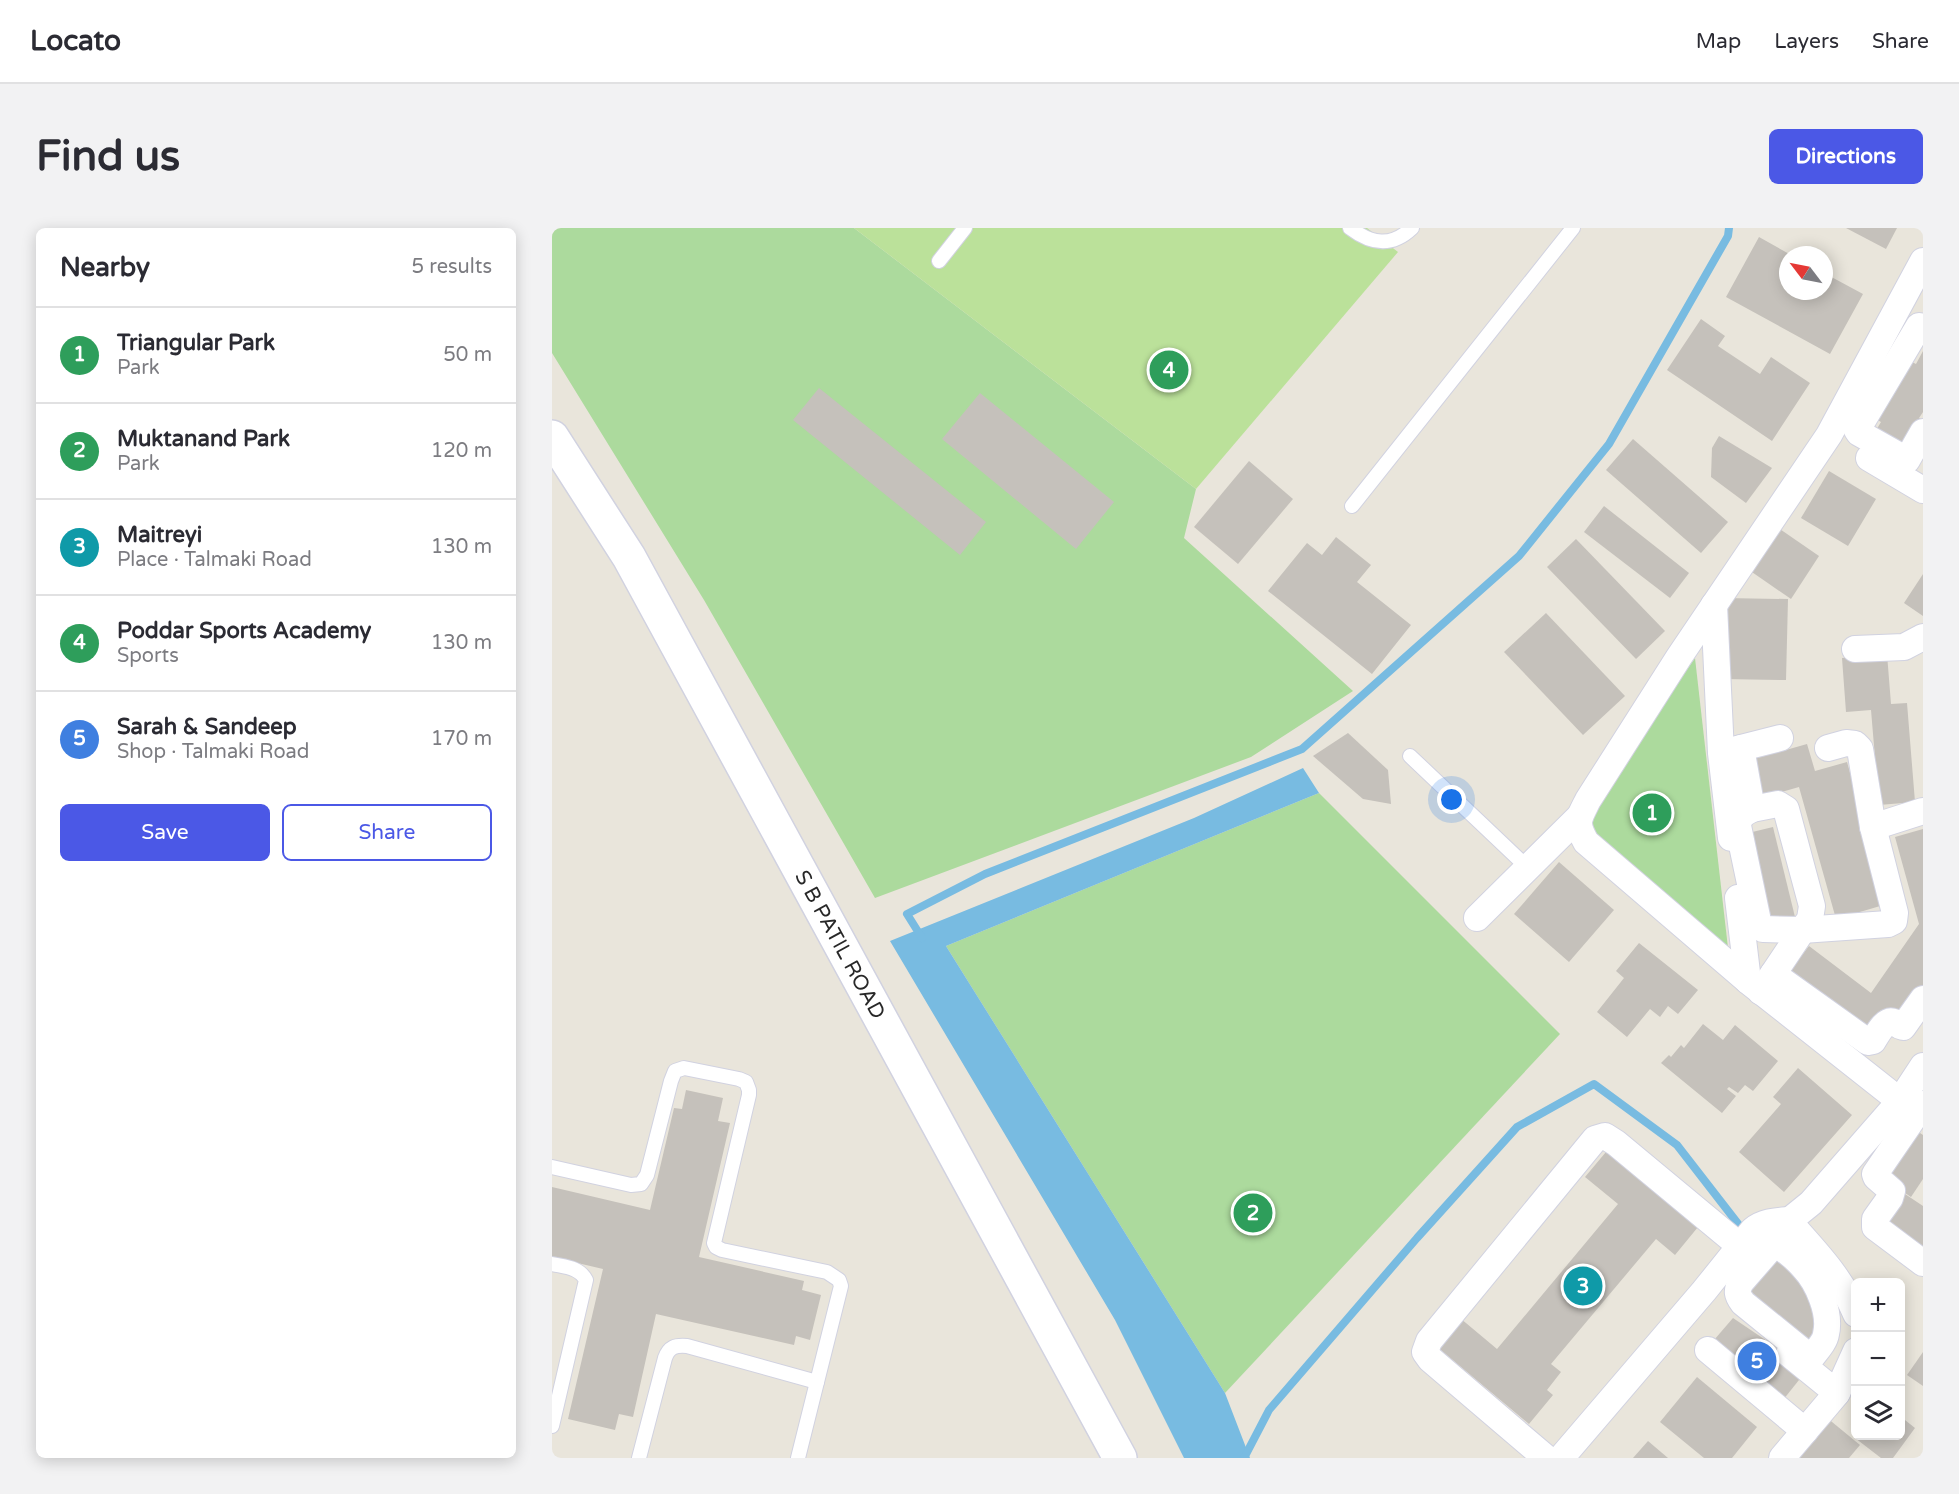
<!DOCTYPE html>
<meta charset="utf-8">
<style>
body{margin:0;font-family:"Varela Round",sans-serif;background:#f2f2f3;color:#2b2b33}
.controls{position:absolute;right:18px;bottom:18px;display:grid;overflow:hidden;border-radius:9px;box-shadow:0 3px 15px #0003}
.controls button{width:54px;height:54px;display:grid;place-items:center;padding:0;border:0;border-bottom:2px solid #e1e1e2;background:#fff;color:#2b2b33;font:30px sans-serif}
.compass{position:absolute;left:1227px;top:18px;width:54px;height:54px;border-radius:50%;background:#fff;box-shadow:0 3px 15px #0003;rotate:302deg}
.you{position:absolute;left:900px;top:572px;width:21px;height:21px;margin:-15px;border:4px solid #fff;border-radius:50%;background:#1a73e8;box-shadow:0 0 0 9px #1a73e833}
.badge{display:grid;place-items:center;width:39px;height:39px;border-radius:50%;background:#4b58e6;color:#fff;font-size:20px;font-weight:700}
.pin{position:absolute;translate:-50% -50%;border:3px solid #fff;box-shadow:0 2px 6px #0006}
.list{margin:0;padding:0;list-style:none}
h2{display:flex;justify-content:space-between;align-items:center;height:78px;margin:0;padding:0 24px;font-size:26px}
h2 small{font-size:20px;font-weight:400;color:#7c7c81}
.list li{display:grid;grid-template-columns:39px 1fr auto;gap:18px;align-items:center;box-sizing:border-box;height:96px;padding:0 24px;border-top:2px solid #e1e1e2}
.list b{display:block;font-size:22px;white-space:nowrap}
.list p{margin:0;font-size:20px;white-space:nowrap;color:#7c7c81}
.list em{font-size:20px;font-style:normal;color:#7c7c81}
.actions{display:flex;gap:12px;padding:18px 24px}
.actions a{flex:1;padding:14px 0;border:2px solid #4b58e6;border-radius:9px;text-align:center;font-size:21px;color:#4b58e6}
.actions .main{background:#4b58e6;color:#fff}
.icon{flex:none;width:33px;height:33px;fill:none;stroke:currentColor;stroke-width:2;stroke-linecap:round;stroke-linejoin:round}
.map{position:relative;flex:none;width:1371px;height:1230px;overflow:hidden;border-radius:9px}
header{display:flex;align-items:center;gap:36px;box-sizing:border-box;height:84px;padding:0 30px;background:#fff;border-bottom:2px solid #e1e1e2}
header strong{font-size:28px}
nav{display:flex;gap:33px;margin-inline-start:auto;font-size:21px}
.intro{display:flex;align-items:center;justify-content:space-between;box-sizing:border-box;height:144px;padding:0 36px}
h1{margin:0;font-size:42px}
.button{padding:15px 27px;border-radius:9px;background:#4b58e6;color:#fff;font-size:21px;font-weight:700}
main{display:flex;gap:36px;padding:0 36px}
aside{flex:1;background:#fff;border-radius:9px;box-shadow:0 3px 15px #0003}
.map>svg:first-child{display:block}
</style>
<header>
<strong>Locato</strong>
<nav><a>Map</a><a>Layers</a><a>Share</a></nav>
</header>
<div class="intro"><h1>Find us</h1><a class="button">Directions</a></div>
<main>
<aside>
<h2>Nearby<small>5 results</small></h2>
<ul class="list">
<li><span class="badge" style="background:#2e9e5b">1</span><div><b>Triangular Park</b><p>Park</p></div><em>50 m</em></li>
<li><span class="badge" style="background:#2e9e5b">2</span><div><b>Muktanand Park</b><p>Park</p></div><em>120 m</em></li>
<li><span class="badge" style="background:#0f9aa8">3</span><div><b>Maitreyi</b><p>Place · Talmaki Road</p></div><em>130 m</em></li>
<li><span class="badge" style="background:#2e9e5b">4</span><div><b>Poddar Sports Academy</b><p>Sports</p></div><em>130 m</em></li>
<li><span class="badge" style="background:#3f7fe0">5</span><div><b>Sarah &amp; Sandeep</b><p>Shop · Talmaki Road</p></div><em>170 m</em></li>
</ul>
<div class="actions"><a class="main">Save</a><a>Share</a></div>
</aside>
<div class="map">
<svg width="1371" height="1230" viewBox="0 0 1371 1230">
<rect width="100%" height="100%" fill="#e9e5db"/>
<g fill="#acda9d">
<path d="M0 0H302L644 261 632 310 801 463 699 529 323 670 152 372 0 125Z"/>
<path d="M1143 430 1176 720 1032 599 1070 536Z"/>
<path d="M767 565 1008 806 673 1165 394 718Z"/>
</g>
<path fill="#bbe19a" d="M302 0H815L846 24 644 261Z"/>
<path fill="#78bbe1" d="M751 540 767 565 394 718 673 1165 698 1230H632L563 1092 338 713 642 590Z"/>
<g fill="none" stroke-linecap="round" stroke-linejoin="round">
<g stroke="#78bbe1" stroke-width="8">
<path d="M370 710 355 686 433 646 750 521 967 328 1057 216 1176 8 1177 0"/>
<path d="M692 1230 717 1182 865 1010 965 899 1042 856 1125 917 1187 997"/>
</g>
</g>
<g fill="#c5c1bb">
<path d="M1294 0H1345L1334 21Z"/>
<path d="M1207 9 1239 27H1236V63H1272V45L1311 66 1278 126 1174 69Z"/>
<path d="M1149 91 1173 108 1166 118 1208 146 1219 129 1258 155 1220 213 1115 142Z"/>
<path d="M1371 123V184L1367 190 1371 192 1346 224 1320 209 1329 194 1324 191 1354 131 1364 136Z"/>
<path d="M267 160 434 294 408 327 241 192Z"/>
<path d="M428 165 562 274 524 321 390 211Z"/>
<path d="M1167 208 1220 240 1194 275 1159 249 1160 220Z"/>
<path d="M1081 211 1176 294 1149 325 1054 242Z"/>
<path d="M697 233 741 271 686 336 642 299Z"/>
<path d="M1277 243 1324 271 1296 318 1249 290Z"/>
<path d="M1052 278 1137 345 1118 370 1032 304Z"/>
<path d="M1225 299 1267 328 1239 371 1197 342Z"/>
<path d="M784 309 819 337 805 354 859 397 820 446 716 363 755 315 770 327Z"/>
<path d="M1024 311 1113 403 1084 431 995 339Z"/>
<path d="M1371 346V388L1352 375Z"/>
<path d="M1172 370 1236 371 1234 452 1170 451Z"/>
<path d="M994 385 1073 468 1031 507 952 424Z"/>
<path d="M1335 426 1339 476 1355 475 1363 574 1327 577 1319 482 1294 484 1290 430Z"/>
<path d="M796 505 836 542 839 576 811 571 761 528Z"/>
<path d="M1255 516 1263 543 1295 534 1335 676 1284 691 1247 559 1209 570 1198 532Z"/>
<path d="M1221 599 1243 689 1214 696 1192 606Z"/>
<path d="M1371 601V760L1349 791 1329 782 1311 807 1233 749 1257 718 1319 765 1367 696 1343 609Z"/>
<path d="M1007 634 1062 682 1017 734 962 686Z"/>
<path d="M1087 715 1146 762 1126 786 1116 778 1108 789 1098 781 1075 809 1045 784 1072 750 1064 743Z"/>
<path d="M1151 796 1171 812 1183 797 1226 833 1201 863 1193 857 1186 865 1177 859 1175 861 1184 868 1170 885 1109 835 1117 827 1119 829 1129 817 1132 820Z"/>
<path d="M1246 840 1300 887 1232 964 1187 924 1229 876 1221 869Z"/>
<path d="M134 862 171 870 166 893 178 895 147 1029 252 1053 250 1062 269 1067 258 1112 244 1108 242 1117 104 1086 81 1189 67 1186 63 1202 16 1191 51 1041 0 1029V959L98 982 122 880 130 881Z"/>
<path d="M1362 901 1371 907V951L1359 969 1331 950Z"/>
<path d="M1059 918 1146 999 1123 1027 1104 1011 999 1136 1009 1144 995 1162 1001 1167 977 1196 884 1118 908 1090 945 1121 1066 976 1033 949Z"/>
<path d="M1350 964 1371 978V1027L1329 997Z"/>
<path d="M1215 1026 1255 1055 1270 1104 1255 1125 1188 1058Z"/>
<path d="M1181 1090 1215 1113 1251 1147 1227 1177 1156 1119Z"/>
<path d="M1371 1124V1158L1355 1147Z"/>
<path d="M1145 1149 1205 1199 1180 1230H1152L1108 1194Z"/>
<path d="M1348 1188 1363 1200 1341 1230H1329L1303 1210 1304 1208H1348Z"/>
<path d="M1274 1189 1308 1217 1297 1230H1240Z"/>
<path d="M1096 1213 1116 1230H1081Z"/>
</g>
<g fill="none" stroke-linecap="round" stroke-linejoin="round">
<g stroke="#d1d2e0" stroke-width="16">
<g id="lane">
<path d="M798 0C819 16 839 20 860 0"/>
<path d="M387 33 413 0"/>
<path d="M800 278 1021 0"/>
<path d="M858 528 976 640"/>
<path d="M0 939 79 957 89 956 95 947 119 853 123 843 132 840 187 851 194 854 197 862V867L162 1015 164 1019 170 1022 275 1044 287 1052 289 1058 246 1230"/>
<path d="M0 1036C13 1039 27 1039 34 1052L0 1198"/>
<path d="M87 1230 113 1130C117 1119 123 1117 135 1118L265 1154"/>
</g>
</g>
<g stroke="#d1d2e0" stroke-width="28">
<g id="street">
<path d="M1367 98 1305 202 1307 205 1355 232 1371 204"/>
<path d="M1317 230 1371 262"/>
<path d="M1162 377 1169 525 1179 610"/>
<path d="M1303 421 1352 419 1371 409"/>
<path d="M1189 520 1200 581C1192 585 1187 588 1186 598L1207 698 1211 701 1250 702 1336 696 1342 693 1343 685 1321 599 1308 521 1303 516 1294 515 1276 520"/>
<path d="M1173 524 1228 510"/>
<path d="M1200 581 1226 576 1234 581 1260 678 1258 691 1209 764"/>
<path d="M1321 599 1371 583"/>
<path d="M1186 670 1196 753"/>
<path d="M925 690 1028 588"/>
<path d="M1221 746 1316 814 1321 813C1325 807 1333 790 1342 794 1345 796 1347 798 1351 799L1371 771"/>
<path d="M1348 873 1196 753 1034 614C1023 594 1026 592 1036 572L1127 429 1277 207 1371 33"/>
<path d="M1371 876 1323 946 1324 949 1340 963 1338 970 1323 991V999L1371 1035"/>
<path d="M1223 1015C1233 1022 1244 1030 1252 1040 1266 1055 1279 1085 1274 1106 1273 1114 1264 1123 1259 1130L1191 1075C1185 1067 1184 1063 1189 1054Z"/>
<path d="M1304 1086C1290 1051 1264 1024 1239 996L1238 992 1259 975 1348 873 1371 838"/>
<path d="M1156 1122 1253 1203"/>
<path d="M1237 1126 1285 1165"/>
<path d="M994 1230 878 1131 873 1124 877 1113 1043 911 1053 908 1064 915 1188 1018"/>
<path d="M1009 1230 1152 1063 1201 1002C1212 993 1225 993 1238 992"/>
<path d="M1230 1230 1285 1165 1304 1123"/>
</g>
</g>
<g stroke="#d1d2e0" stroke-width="36">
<g id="secondary">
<path id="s1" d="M0 209 77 329 568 1230"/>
</g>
</g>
<use href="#lane" stroke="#fff" stroke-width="14"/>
<use href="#street" stroke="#fff" stroke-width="26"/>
<use href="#secondary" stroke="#fff" stroke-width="33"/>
</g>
<g text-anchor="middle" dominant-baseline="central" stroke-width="6" stroke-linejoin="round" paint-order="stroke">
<g font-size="21" fill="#282828" stroke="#fff">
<text stroke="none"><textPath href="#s1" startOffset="584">S B PATIL ROAD</textPath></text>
</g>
</g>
</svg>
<div class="controls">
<button>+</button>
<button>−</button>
<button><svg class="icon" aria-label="layers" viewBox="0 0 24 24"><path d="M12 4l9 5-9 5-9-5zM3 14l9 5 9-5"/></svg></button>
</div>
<svg class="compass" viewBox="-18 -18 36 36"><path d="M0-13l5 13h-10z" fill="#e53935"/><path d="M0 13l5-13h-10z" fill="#7c7c81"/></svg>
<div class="you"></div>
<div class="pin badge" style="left:1100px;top:585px;background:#2e9e5b">1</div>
<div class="pin badge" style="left:701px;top:985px;background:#2e9e5b">2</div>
<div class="pin badge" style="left:1031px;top:1058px;background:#0f9aa8">3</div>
<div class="pin badge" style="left:617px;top:142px;background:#2e9e5b">4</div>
<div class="pin badge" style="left:1205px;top:1133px;background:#3f7fe0">5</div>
</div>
</main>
